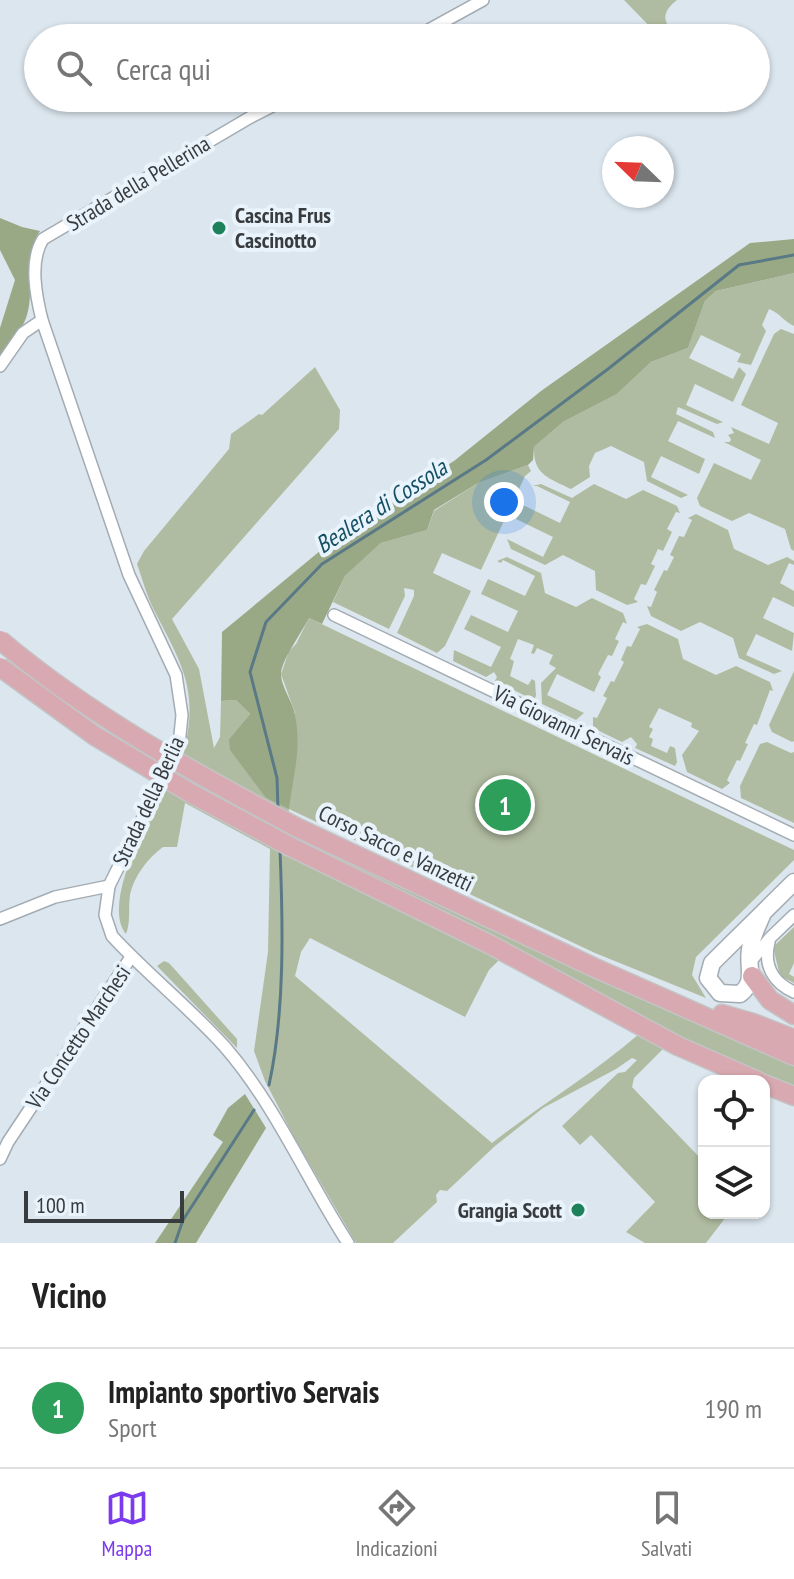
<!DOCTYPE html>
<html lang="it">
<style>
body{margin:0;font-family:"PT Sans Narrow",sans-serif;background:#f2f2f2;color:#222}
.controls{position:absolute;right:24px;bottom:24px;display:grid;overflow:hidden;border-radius:16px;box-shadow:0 2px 6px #0004}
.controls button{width:72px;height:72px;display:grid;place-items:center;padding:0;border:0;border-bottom:2px solid #e0e0e0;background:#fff;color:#222;font:40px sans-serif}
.compass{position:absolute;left:602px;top:136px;width:72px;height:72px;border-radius:50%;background:#fff;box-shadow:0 2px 6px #0004;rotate:293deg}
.scale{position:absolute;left:24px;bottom:20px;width:160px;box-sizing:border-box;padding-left:8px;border:4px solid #383c3f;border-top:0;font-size:22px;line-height:28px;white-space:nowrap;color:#383c3f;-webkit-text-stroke:6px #e9f3fb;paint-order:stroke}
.you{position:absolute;left:504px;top:502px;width:28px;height:28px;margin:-20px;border:6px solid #fff;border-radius:50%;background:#1a73e8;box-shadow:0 0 0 12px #1a73e833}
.badge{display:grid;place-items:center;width:52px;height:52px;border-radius:50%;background:#7c3aed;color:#fff;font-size:26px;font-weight:700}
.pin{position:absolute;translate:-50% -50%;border:4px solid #fff;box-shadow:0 2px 8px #0006}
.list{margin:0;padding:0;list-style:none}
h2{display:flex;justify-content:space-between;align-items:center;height:104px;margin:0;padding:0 32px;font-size:34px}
h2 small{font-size:26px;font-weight:400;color:#767676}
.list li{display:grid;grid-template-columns:52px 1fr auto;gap:24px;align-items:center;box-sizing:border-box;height:120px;padding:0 32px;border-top:2px solid #e0e0e0}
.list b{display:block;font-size:30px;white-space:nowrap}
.list p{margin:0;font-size:26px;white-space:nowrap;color:#767676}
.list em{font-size:26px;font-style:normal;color:#767676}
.icon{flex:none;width:44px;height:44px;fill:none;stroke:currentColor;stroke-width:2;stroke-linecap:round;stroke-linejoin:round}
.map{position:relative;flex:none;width:794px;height:1243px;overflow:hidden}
.search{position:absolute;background:#fff;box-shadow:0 2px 6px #0004;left:24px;right:24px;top:24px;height:88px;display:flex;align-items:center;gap:20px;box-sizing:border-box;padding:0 28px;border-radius:44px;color:#767676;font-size:30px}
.sheet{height:224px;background:#fff}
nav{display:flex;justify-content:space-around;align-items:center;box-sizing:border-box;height:112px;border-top:2px solid #e0e0e0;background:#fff;font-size:22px;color:#767676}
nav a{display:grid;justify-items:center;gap:4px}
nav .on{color:#7c3aed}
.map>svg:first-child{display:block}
</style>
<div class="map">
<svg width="794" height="1243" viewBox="0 0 794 1243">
<rect width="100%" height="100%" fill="#dce6ee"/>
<g fill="#b0bca1">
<path d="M624 0H677C659 14 664 23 678 38H661Z"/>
<path d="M794 273V326C783 321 780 313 769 309L762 325 766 331 751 365 737 362 741 354 701 335 689 358 733 379 739 367 746 374 733 402 695 384 686 405 723 422 717 424 678 407 676 414 713 432 715 438 678 421 668 441 705 459 699 474 661 456 651 477 688 495 681 498 647 481 644 462 611 446 595 453 589 466 590 477 571 489C549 478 533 475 534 447L563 422 617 394 651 362 688 348 705 301 716 291Z"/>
<path d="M781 329 794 334V551L791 549 785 529 749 513 732 521 700 506 697 498 714 463 751 480 761 460 724 442H730L731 439 728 435 734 433 731 427 769 444 778 423 741 405 774 334Z"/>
<path d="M315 367 340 410 339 429 172 619 199 669 214 748 220 737 221 701 236 700 250 714 229 739 266 798 288 808 295 713 281 674 289 651 296 644 309 618 794 850V860L696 957 692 975 706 998 595 953 289 809 283 855 305 863 500 959 489 970 465 1017 310 938 301 952 295 976 492 1143C540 1105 593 1074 639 1034L665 1047 634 1078 632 1087 704 1162V1213H729L706 1243H645L626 1232 655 1202 591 1135 580 1145 562 1126 618 1073 625 1072 637 1060 632 1058 616 1069 543 1108 495 1146 447 1191 440 1190 436 1195 437 1202 393 1243H356L294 1137 265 1081 254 1051 268 952 270 849 185 803 177 847H163C148 858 134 876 130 895 128 909 131 921 126 934 97 899 165 788 184 751 200 687 179 660 152 606 146 593 142 578 137 564L144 551 229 449 231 434 259 414 262 415Z"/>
<path d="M528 465 531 471 525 476 481 570 442 553 433 573 471 591 445 646 437 653 397 633 414 596V590L404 588 405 596 389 629 333 602 345 576 381 543 427 530 434 511 478 483Z"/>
<path d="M541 484 572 498 594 484 626 499 643 490 677 506 680 513 676 512 667 529 672 532 663 551 658 549 651 564 655 566 646 585 641 584 634 599 638 602 627 605 596 590 595 571 563 555 545 565 511 549 507 539 543 557 553 537 516 519 523 505 560 523 570 502 537 486H532Z"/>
<path d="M696 514 728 530 734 549 768 565 787 557 794 561V565L789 563 780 583 794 591V607L773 597 763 618 794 633 792 651 756 634 746 655 782 671 774 674 739 658 733 638 700 622 681 631 651 616 647 606 651 607 657 592 654 590 664 570 667 571 674 557 670 555 679 536 684 537 692 520 688 518Z"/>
<path d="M507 557 541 573 545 593 576 607 592 598 623 613 627 624 623 622 615 639 619 641 612 656 608 655 598 674 601 677 594 692 557 674 547 695 584 713 576 720 542 704 541 683 556 668 549 664 553 655 537 648 534 654 531 653 534 645 518 639 510 659 514 661 510 676 528 685 532 679 535 681 536 696 534 700 495 681 497 677 494 672 486 677 453 661 454 650 491 667 501 647 464 629 471 615 508 632 518 611 481 594 488 579 525 596 535 576 503 560 501 563 497 561Z"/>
<path d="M647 624 678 639 683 659 716 675 736 666 770 682 773 691 770 690 757 725 754 724 745 743 748 744 740 761 737 760 727 780 730 783 722 789 687 772 682 755 699 731 691 727 692 723 659 708 649 727 653 729 649 737 653 739 651 746 667 753 670 746 675 748 677 762 675 766 635 748 637 744 631 737 622 742 593 728V717L597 718 607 698 603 696 611 681 614 682 624 662 621 660 627 646 631 647 640 629 637 627Z"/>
<path d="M794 671V741L792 742 772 732 769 725Z"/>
<path d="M767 742 791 753 794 752V823L741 798 740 786 760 744Z"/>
<path d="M320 845 794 1062V1089L672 1035 317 851Z"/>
<path d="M794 927V963L789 974 794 977V983L780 976 773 947Z"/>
<path d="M164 961 169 963 237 1039V1048L157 966Z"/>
</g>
<g fill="#9aa985">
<path d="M0 218 22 227 40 231C22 258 36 290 26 318 21 332 8 344 0 355V328L15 280 0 250Z"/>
<path d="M794 239V273L716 291 705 301 688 348 651 362 617 394 563 422 534 447 533 460 528 465 478 483 434 510 427 530 381 543 345 576 322 624 309 618C302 632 281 661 281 674 281 687 293 702 295 715 302 750 293 775 289 809L266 798 230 750 229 739 250 714 236 700 221 701 222 632 355 522 454 461 541 391 750 243Z"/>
<path d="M245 1094 266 1128 196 1243H155L223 1142 213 1135 228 1108Z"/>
</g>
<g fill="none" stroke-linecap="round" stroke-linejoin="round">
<g stroke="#5a7986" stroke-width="3">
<path d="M278 810 277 778 250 672 266 622 322 564 486 460 608 369 739 265 794 255"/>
<path d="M269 1085C285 1012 283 924 280 850"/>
<path d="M175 1243 183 1220 254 1110"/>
</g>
<g stroke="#a3acb3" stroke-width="14">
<g id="street">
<path d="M414 38 483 0"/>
<path d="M288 98 249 118 43 239C29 261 36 296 42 320L129 575 176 675 182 715 179 745 109 886 105 915 112 936C148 975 190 1008 225 1047 276 1106 306 1178 348 1243"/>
<path d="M0 366 23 333 42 320"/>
<path d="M334 615 794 835"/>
<path d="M0 919 55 897 109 886"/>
<path d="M769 942C763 966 774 983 794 992"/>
<path d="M751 961 770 938 794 915"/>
<path d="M0 1159 8 1142 131 957"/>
</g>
</g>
<g stroke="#a3acb3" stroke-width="19">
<path id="secondary" d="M763 913C759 923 753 934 751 945 745 963 758 981 740 994L720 993 708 978 712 963 794 882"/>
</g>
<g stroke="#c3c4c5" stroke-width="21">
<g id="primary">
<path d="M296 827 593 967 794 1056"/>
<path d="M289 846 491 945 678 1046 758 1081"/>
<path d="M752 976 770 1000 794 1015"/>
<path d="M722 1014 753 1023 794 1039"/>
<path d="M764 1084 794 1096"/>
</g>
</g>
<use href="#street" stroke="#fff" stroke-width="11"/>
<use href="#secondary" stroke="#fff" stroke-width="16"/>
<use href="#primary" stroke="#d9a9b1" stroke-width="18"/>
<g stroke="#c3c4c5" stroke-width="21" stroke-linecap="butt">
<g id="primary-bridge">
<path d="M0 640C90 716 193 772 296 827"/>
<path d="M0 667 95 736 192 794 289 846"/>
</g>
</g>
<use href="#primary-bridge" stroke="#d9a9b1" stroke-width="18"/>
</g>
<g fill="#1d825c" stroke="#e9f3fb" stroke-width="3">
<circle cx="219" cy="228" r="8"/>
<circle cx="578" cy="1210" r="8"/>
</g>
<g text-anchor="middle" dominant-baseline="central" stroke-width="8" stroke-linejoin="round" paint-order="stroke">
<g font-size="22" fill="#383c3f" stroke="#e9f3fb">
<text transform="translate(138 183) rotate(-31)">Strada della Pellerina</text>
<text transform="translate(564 725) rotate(26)">Via Giovanni Servais</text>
<text transform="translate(148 801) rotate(-65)">Strada della Berlia</text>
<text transform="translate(396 848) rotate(26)">Corso Sacco e Vanzetti</text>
<text transform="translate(78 1037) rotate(-56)">Via Concetto Marchesi</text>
</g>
<g font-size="22" font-weight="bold" fill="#383c3f" stroke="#e9f3fb" text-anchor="start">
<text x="235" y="215">Cascina Frus<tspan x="235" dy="25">Cascinotto</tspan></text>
<text x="562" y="1210" text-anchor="end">Grangia Scott</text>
</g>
<g font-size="24" font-style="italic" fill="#144f63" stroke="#e9f3fb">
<text transform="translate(381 506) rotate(-33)">Bealera di Cossola</text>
</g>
</g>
</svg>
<div class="controls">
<button><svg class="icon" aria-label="locate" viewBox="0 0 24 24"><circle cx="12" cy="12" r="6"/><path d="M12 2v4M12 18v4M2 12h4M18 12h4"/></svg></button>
<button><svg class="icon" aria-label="layers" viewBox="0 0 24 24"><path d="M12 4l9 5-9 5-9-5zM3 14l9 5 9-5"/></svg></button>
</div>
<svg class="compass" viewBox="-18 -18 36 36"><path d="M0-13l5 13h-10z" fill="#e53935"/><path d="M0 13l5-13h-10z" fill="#767676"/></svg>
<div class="scale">100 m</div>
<div class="you"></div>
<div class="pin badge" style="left:505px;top:805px;background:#2e9e5b">1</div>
<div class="search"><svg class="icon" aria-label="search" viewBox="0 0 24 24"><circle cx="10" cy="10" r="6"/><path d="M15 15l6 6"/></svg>Cerca qui</div>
</div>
<section class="sheet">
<h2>Vicino<small></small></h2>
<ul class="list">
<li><span class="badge" style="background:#2e9e5b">1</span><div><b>Impianto sportivo Servais</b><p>Sport</p></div><em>190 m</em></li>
</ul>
</section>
<nav>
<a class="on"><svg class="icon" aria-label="map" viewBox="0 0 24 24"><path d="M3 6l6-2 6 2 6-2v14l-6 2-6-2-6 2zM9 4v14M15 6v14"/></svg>Mappa</a>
<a><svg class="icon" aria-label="directions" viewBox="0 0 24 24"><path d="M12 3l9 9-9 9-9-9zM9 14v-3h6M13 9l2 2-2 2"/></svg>Indicazioni</a>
<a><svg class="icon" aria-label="saved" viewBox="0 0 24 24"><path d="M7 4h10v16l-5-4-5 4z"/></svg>Salvati</a>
</nav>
